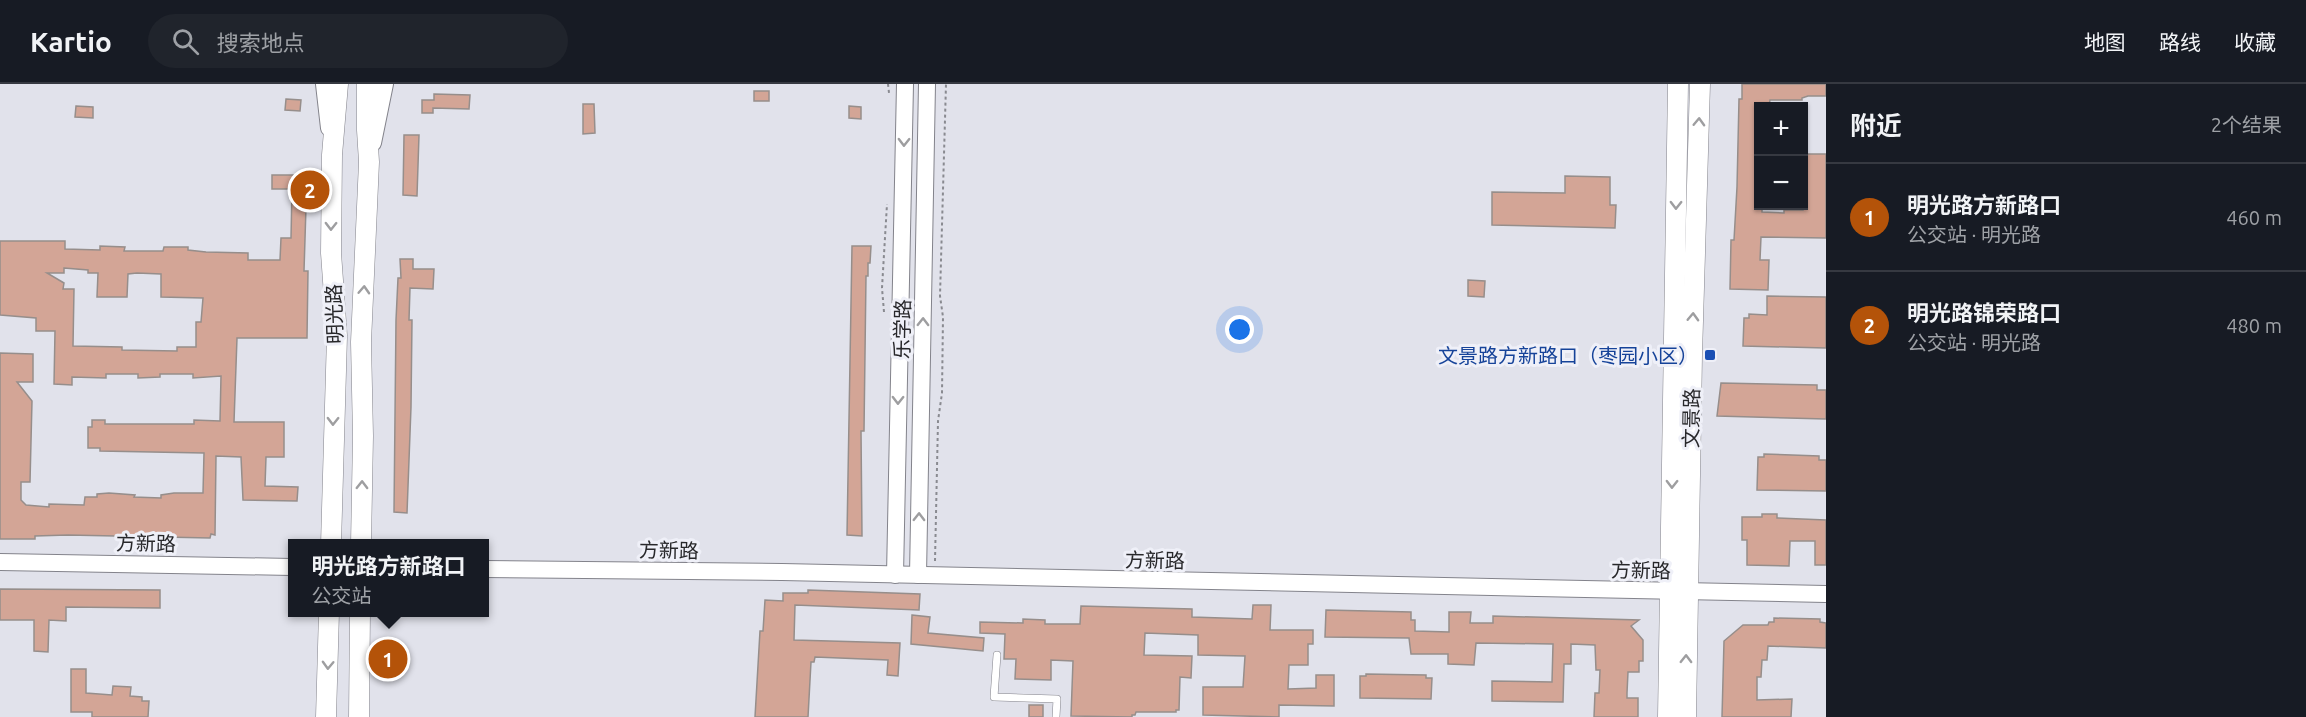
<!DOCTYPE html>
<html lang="zh">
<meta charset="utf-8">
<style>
body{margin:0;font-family:Ubuntu,"Noto Sans SC",sans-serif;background:#20242c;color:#f1f3f6}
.controls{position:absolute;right:18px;top:18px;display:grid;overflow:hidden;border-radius:0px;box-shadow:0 2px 4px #0004}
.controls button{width:54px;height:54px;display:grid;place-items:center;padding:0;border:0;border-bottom:2px solid #363941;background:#171b24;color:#f1f3f6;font:30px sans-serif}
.you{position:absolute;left:1240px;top:246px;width:21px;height:21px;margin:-15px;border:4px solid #fff;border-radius:50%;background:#1a73e8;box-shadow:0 0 0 9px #1a73e833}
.badge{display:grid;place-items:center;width:39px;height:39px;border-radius:50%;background:#b45309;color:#fff;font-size:20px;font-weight:700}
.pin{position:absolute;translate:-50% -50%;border:3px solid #fff;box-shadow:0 2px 6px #0006}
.popup{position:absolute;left:288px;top:455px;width:201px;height:78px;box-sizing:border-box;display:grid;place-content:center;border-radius:0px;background:#171b24;filter:drop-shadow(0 2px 4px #0005);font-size:20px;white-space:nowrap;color:#9ea1a6}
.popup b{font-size:22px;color:#f1f3f6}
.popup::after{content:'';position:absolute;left:50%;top:100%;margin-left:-12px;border:12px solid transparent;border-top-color:#171b24}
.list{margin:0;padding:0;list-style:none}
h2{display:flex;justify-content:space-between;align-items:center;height:78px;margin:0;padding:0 24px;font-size:26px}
h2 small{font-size:20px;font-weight:400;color:#9ea1a6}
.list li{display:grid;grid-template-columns:39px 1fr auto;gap:18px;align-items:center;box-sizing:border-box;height:108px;padding:0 24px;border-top:2px solid #363941}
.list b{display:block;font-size:22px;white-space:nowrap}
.list p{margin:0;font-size:20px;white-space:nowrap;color:#9ea1a6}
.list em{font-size:20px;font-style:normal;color:#9ea1a6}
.icon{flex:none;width:33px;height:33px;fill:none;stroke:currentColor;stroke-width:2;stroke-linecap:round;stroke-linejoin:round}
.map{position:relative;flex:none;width:1826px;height:633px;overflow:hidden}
header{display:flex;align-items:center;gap:36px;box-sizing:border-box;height:84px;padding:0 30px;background:#171b24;border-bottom:2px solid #363941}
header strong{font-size:28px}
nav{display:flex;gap:33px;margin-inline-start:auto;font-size:21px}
.search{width:420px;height:54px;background:#20242c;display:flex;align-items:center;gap:15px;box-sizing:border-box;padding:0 21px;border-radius:33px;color:#9ea1a6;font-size:22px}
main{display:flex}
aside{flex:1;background:#171b24}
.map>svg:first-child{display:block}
</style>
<header>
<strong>Kartio</strong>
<div class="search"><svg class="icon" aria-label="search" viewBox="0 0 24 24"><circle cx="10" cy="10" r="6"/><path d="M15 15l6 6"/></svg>搜索地点</div>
<nav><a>地图</a><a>路线</a><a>收藏</a></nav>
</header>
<main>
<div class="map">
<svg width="1826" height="633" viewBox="0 0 1826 633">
<rect width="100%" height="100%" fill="#e1e2eb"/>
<g fill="#d3a596" stroke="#968e8b" stroke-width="1.5" fill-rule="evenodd">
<path d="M1742 0H1826V12H1808L1802 14V16H1770L1769 22H1758V123H1762V128L1784 129V126H1803V70H1826V154L1761 153 1760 176H1769L1768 206 1730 205 1731 156H1734L1737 103 1739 15H1742Z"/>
<rect x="754" y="7" width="15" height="10"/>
<path d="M434 10 470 11 469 25 433 24V29H422V16H434Z"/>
<path d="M286 15 301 16 300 27 285 26Z"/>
<path d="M583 20H594L595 49 583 50Z"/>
<path d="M76 22 93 23V34L75 33Z"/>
<path d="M849 22 861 23V35L849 34Z"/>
<path d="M404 51H419L417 112 403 111Z"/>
<path d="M272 91H307L304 187H308L307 254H237L234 338H284V373H266L265 402 298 403 297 417 243 416 241 373 216 372 215 451 211 450 210 454 68 451 35 452V455H0V269L33 270V298H17L32 317 30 398H21V416L26 421 49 423V420L84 421 85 413H97V410L109 409 135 411 134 413 161 414V411L174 409H203L204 369 100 367V364H88V343H92V336H105V340H194V336L220 337 221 292 193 294V290H160V293L138 294V290H106V294L72 293V301L54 300 55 247H36V234L0 231V157H65V165L100 166V162L125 163 124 167H163L164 163H188V166L206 168 248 169V176H280L281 154H291L292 105H272ZM64 184 88 186V189H98L97 213H127L128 190 137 189 161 190V213L203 214 201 238H196V263H177V267L122 266V263L73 262 74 205H63L64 199 47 189H64Z"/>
<path d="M1565 92 1610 93V121H1616L1615 144 1492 141V108L1565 109Z"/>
<path d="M852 162H871L870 179H868V192H866L864 347H861L862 452 847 451Z"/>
<path d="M400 175H413V185H434L433 205 410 204 409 236H412L411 323 407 429 394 428 396 236 398 194H401Z"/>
<path d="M1468 196 1485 197 1484 213 1468 212Z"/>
<path d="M1767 212 1826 213V264L1743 262 1744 234H1749V230L1767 231Z"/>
<path d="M1721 299 1817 301V306H1826V335L1717 332Z"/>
<path d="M1764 370 1819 372V376H1826V407L1757 406 1758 373H1764Z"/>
<path d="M1762 430H1777V434L1826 436V481H1815V457H1790L1789 482 1747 481V456H1742V433H1762Z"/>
<path d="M0 505 160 506V524L66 523V537L49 536 48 568 34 567V536H0Z"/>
<path d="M808 506 920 510 919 526 795 521 794 556 900 559 898 592 887 591 888 576 815 573 814 578H811L808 633H755L760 547H763L765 516 783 517V509H808Z"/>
<path d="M1253 521H1271L1270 546H1313V560H1308V581H1289L1288 605 1316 604V591H1334V622L1279 621V633L1203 631V603H1243L1245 572 1198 571V551L1145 549 1144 571 1192 572 1191 594 1180 593 1179 626H1176V628H1136L1135 631H1132V633L1071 632 1073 577 1051 576V596L1015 595 1016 575H1004L1005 550 980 549V538L1023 539V535L1045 536V540H1080L1081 522 1192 525V533L1252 535Z"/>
<path d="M1326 526 1411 528V536H1415V547L1449 548V528H1471L1470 539H1493V532L1639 536 1631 542 1643 556V577H1639V588H1628L1627 609V614H1638V633H1594L1595 609H1599L1600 586H1596L1595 561 1571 560V580H1564L1563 618 1492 617V597L1552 598 1553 560 1476 559 1474 581 1448 580V570H1411L1409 554 1325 553Z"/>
<path d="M912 531 930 533 928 549 984 554 983 567 911 560Z"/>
<path d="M1774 534 1820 535V538L1826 539V564L1768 562 1767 576H1762L1761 593H1757V616L1792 615 1791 633H1722L1724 557 1743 541H1768L1769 538H1774Z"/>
<path d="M71 585H86V609L112 611 113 602 131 603 130 612 142 613V617H149L148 633H92V628H71Z"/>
<path d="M1366 590 1426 591V594H1432L1431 615 1360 614V592H1366Z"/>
<rect x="1029" y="621" width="14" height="12"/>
</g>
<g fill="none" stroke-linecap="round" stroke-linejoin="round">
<g stroke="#83838b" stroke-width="8">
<path id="service" d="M997 571 994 613 1057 615 1056 633"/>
</g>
<g stroke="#83838b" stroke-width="18">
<g id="tertiary">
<path d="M324 0 329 44"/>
<path d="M373 59 385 0"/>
<path d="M0 478 292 483"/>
<path d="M484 485 782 488 1826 510"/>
<path d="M895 491 905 0"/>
<path d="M918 491 927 0"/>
</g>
</g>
<g stroke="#83838b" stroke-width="21">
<g id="secondary">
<path d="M331 460 337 252 331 169 332 71 338 0"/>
<path d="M361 460 363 352 361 258 369 78 367 46V0"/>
<path d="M326 633 329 528"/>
<path d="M359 633 360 528"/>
<path d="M1668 633 1678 0"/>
<path d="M1686 633 1692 271 1700 0"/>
</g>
</g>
<g stroke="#898a90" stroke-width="2" stroke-dasharray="3 3" stroke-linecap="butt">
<path d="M888 0 889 9"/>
<path d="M884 228 882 204 887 120"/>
<path d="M935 477 938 337 942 309 943 233 940 212 946 0"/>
</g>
<use href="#service" stroke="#fff" stroke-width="7"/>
<use href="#tertiary" stroke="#fff" stroke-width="16"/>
<use href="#secondary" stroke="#fff" stroke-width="20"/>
</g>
<defs><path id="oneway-chevron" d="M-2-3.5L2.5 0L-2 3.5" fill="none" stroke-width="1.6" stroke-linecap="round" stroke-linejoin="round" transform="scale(1.5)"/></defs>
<g stroke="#9e9ea0">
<use href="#oneway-chevron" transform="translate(1699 38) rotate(-88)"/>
<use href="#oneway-chevron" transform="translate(904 58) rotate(91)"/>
<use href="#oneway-chevron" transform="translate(1676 121) rotate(91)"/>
<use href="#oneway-chevron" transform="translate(331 142) rotate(91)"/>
<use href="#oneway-chevron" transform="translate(364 206) rotate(-87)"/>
<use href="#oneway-chevron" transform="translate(1693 233) rotate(-88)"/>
<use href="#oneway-chevron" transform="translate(923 238) rotate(-89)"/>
<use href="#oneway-chevron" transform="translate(898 316) rotate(91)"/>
<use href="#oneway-chevron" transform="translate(333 337) rotate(91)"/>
<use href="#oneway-chevron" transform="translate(1672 400) rotate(91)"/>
<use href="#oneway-chevron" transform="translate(362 401) rotate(-89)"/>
<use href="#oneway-chevron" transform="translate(919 433) rotate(-89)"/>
<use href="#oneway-chevron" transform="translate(1686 575) rotate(-89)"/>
<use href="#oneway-chevron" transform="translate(328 581) rotate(92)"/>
</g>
<rect fill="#1a4fb4" stroke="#eff0f8" stroke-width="2" x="1704" y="265" width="12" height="12" rx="3"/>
<g text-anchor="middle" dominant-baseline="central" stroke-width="6" stroke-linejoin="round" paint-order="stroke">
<g font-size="20" fill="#28282b" stroke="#eff0f8">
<text transform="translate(334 230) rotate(-92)">明光路</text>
<text transform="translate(902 245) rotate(-89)">乐学路</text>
<text transform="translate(1691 334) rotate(-89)">文景路</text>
<text transform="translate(146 459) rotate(1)">方新路</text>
<text transform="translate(669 466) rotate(1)">方新路</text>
<text transform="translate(1155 476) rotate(1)">方新路</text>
<text transform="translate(1641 486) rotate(1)">方新路</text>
</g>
<g font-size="20" fill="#164399" stroke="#eff0f8" text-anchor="end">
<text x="1698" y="271">文景路方新路口（枣园小区）</text>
</g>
</g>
</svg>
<div class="controls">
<button>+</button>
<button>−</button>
</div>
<div class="you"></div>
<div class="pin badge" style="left:388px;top:575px">1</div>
<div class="popup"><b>明光路方新路口</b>公交站</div>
<div class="pin badge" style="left:310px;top:106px">2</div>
</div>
<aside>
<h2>附近<small>2个结果</small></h2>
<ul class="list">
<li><span class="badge">1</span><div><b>明光路方新路口</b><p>公交站 · 明光路</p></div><em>460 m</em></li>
<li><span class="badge">2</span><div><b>明光路锦荣路口</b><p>公交站 · 明光路</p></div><em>480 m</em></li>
</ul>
</aside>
</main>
